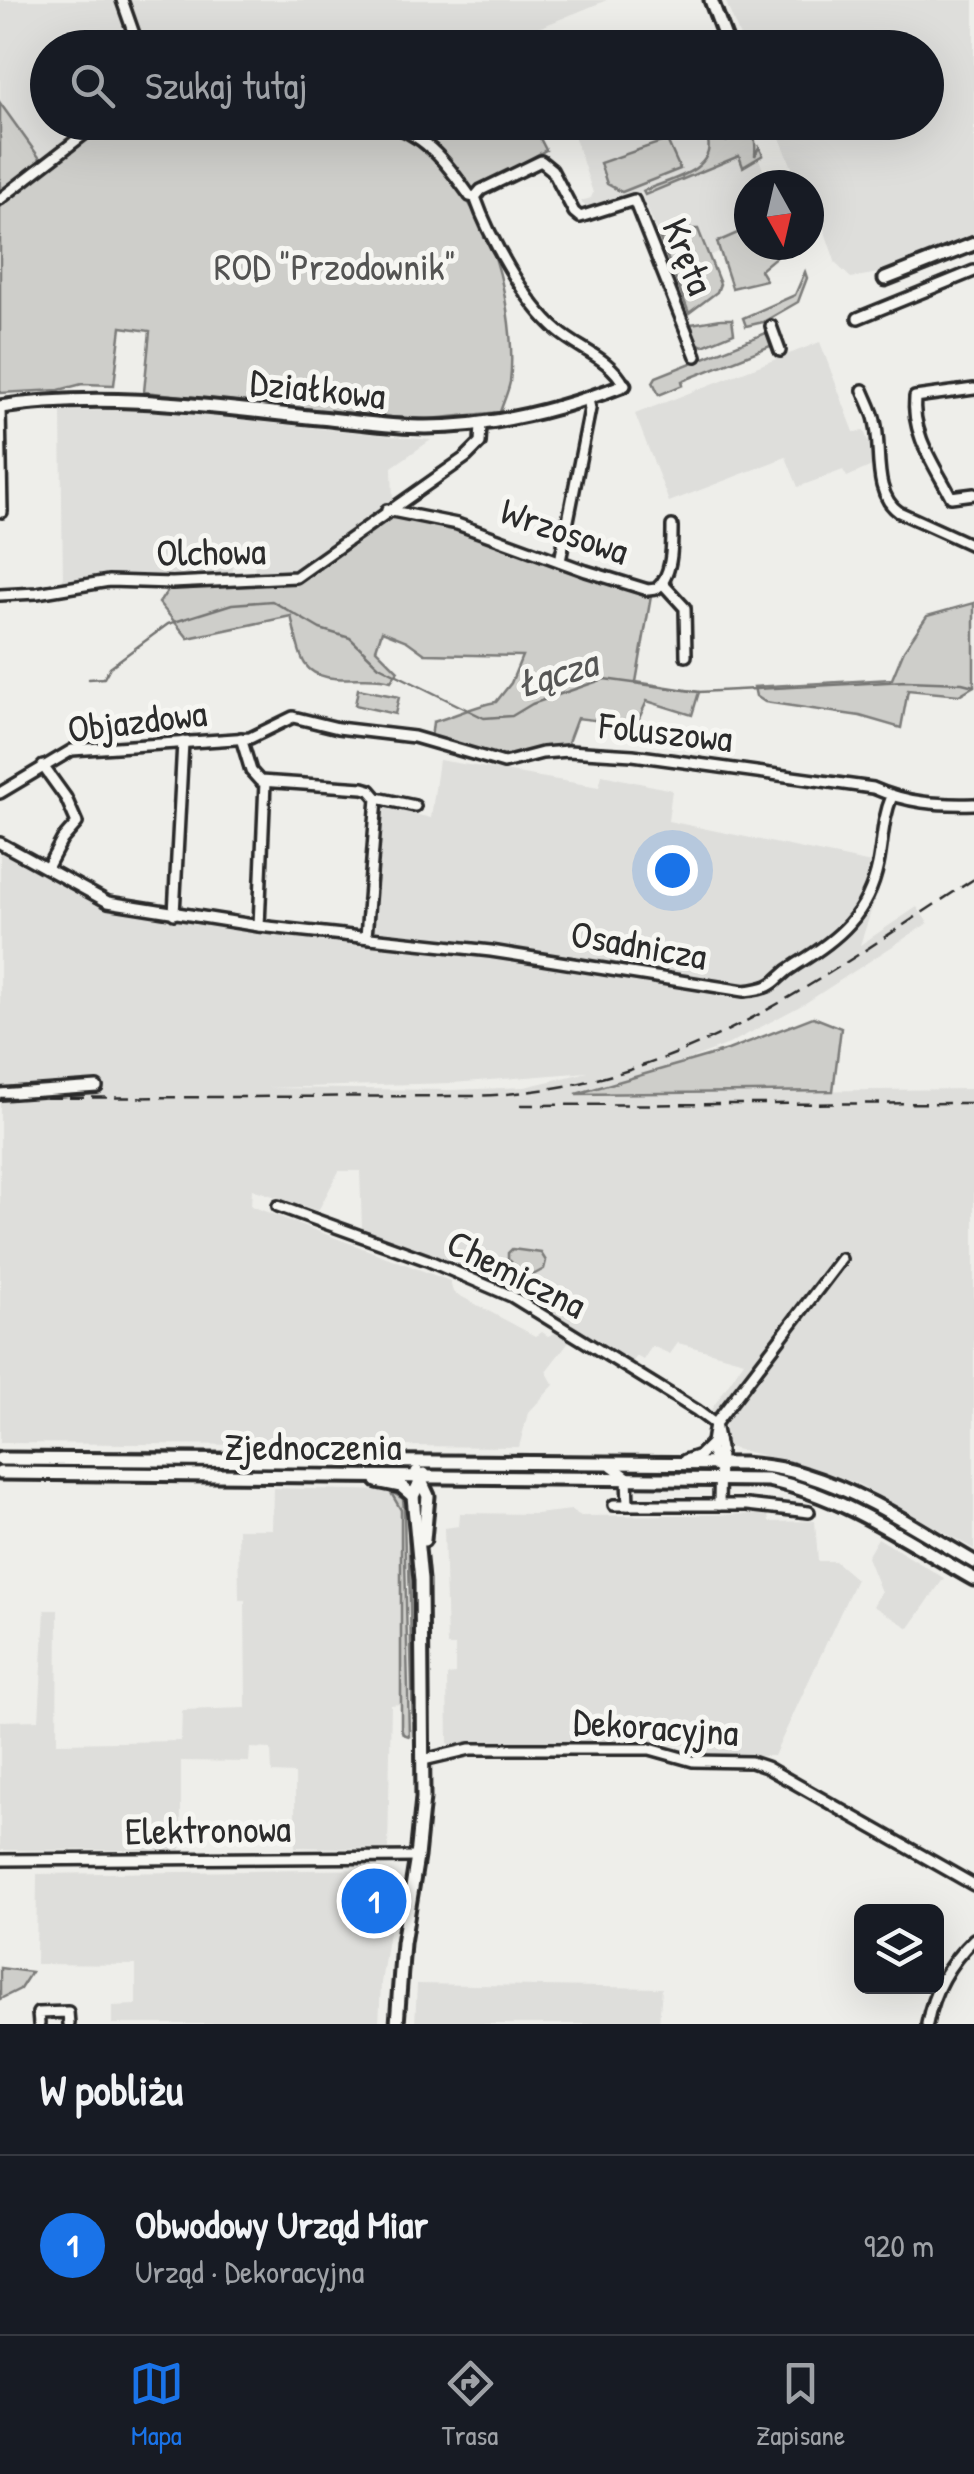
<!DOCTYPE html>
<html lang="pl">
<meta charset="utf-8">
<style>
body{margin:0;font-family:"Patrick Hand",sans-serif;background:#242831;color:#f1f3f6}
.controls{position:absolute;right:30px;bottom:30px;display:grid;overflow:hidden;border-radius:15px;box-shadow:0 10px 40px #0002}
.controls button{width:90px;height:90px;display:grid;place-items:center;padding:0;border:0;border-bottom:2px solid #363941;background:#171b24;color:#f1f3f6;font:50px sans-serif}
.compass{position:absolute;left:734px;top:170px;width:90px;height:90px;border-radius:50%;background:#171b24;box-shadow:0 10px 40px #0002;rotate:172deg}
.you{position:absolute;left:672px;top:870px;width:35px;height:35px;margin:-25px;border:8px solid #fff;border-radius:50%;background:#1a73e8;box-shadow:0 0 0 15px #1a73e833}
.badge{display:grid;place-items:center;width:65px;height:65px;border-radius:50%;background:#1a73e8;color:#fff;font-size:32px;font-weight:700}
.pin{position:absolute;translate:-50% -50%;border:5px solid #fff;box-shadow:0 2px 10px #0006}
.list{margin:0;padding:0;list-style:none}
h2{display:flex;justify-content:space-between;align-items:center;height:130px;margin:0;padding:0 40px;font-size:42px}
h2 small{font-size:32px;font-weight:400;color:#9ea1a6}
.list li{display:grid;grid-template-columns:65px 1fr auto;gap:30px;align-items:center;box-sizing:border-box;height:180px;padding:0 40px;border-top:2px solid #363941}
.list b{display:block;font-size:38px;white-space:nowrap}
.list p{margin:0;font-size:32px;white-space:nowrap;color:#9ea1a6}
.list em{font-size:32px;font-style:normal;color:#9ea1a6}
.icon{flex:none;width:55px;height:55px;fill:none;stroke:currentColor;stroke-width:2;stroke-linecap:round;stroke-linejoin:round}
.map{position:relative;flex:none;width:974px;height:2024px;overflow:hidden}
.search{position:absolute;background:#171b24;box-shadow:0 10px 40px #0002;left:30px;right:30px;top:30px;height:110px;display:flex;align-items:center;gap:25px;box-sizing:border-box;padding:0 35px;border-radius:55px;color:#9ea1a6;font-size:38px}
.sheet{height:310px;background:#171b24}
nav{display:flex;justify-content:space-around;align-items:center;box-sizing:border-box;height:140px;border-top:2px solid #363941;background:#171b24;font-size:28px;color:#9ea1a6}
nav a{display:grid;justify-items:center;gap:5px}
nav .on{color:#1a73e8}
.map>svg:first-child{display:block}
</style>
<div class="map">
<svg width="974" height="2024" viewBox="0 0 974 2024">
<rect width="100%" height="100%" fill="#eeeeea"/>
<filter id="ink" filterUnits="userSpaceOnUse"><feTurbulence type="fractalNoise" baseFrequency=".01" numOctaves="2"/><feDisplacementMap in="SourceGraphic" scale="20" xChannelSelector="R" yChannelSelector="G"/><feConvolveMatrix kernelMatrix="1 2 1 2 8 2 1 2 1" color-interpolation-filters="sRGB"/></filter>
<g filter="url(#ink)">
<g fill="#dededb" fill-rule="evenodd">
<path d="M0 0H607L492 47 48 48V122L92 123 42 162 0 103Z"/>
<path d="M725 0H974V235L889 271 851 278 836 264 809 185 806 179 798 182 774 123 926 122V48L744 47Z"/>
<path d="M570 123H745L769 185H749V239L673 271 641 193 590 210 583 204 581 201 591 198 593 193Z"/>
<path d="M820 342 854 432 864 431 872 451V466L847 477 843 470 798 487 786 457 669 502 635 414Z"/>
<path d="M145 408 296 426 431 440 392 467 393 501 296 577 255 581 254 554 235 556 231 581 63 587 61 412Z"/>
<path d="M439 760 599 787 602 775 672 790 668 821 886 866 860 945 917 907 928 923 804 1004 729 1044 639 1078 582 1093 974 1089V1549L858 1484 814 1468 723 1446 726 1419 711 1410 744 1361 678 1343 670 1354 652 1346 643 1360 636 1356 633 1362 497 1282 362 1229 360 1171H339L318 1211 252 1189 251 1206 450 1281 453 1292 535 1336 542 1332 548 1336 558 1332 570 1340 546 1371 554 1385 528 1413 519 1447 0 1443V843L107 901 217 921 366 935 372 804 431 818ZM588 1072 525 1087 452 1090 267 1088 453 1083Z"/>
<path d="M273 1488 389 1491 397 1494 403 1506 401 1704 391 1705 388 1849 295 1847V1774L272 1773 271 1749 250 1748 249 1762 181 1761V1850H0V1721L39 1720 45 1610H58L57 1743 181 1741 182 1710 246 1708 245 1600H239L238 1529H272Z"/>
<path d="M571 1510 581 1516 768 1514 769 1522 815 1521 818 1561H835L856 1579 774 1756H689L688 1745 636 1744 628 1735H624L618 1744H448L447 1675 455 1674V1646H447L444 1528 459 1526 460 1513 536 1514Z"/>
<path d="M878 1538 944 1578 909 1628 873 1606 881 1592 867 1557Z"/>
<path d="M380 1869 396 1886 381 1983 379 2024H112V2006L136 2005V1965L36 1964 37 1874Z"/>
<path d="M417 1984 662 1988 659 2024H415Z"/>
</g>
<g fill="#cececa" stroke="#7c7c7a" stroke-width="2.5">
<path d="M0 103 46 167 104 123 367 122C428 131 456 181 485 230L484 238 489 240C504 278 515 340 510 382 508 392 503 403 500 412L430 419 391 417 144 392 150 331 121 327 114 385 82 384 59 390 0 393Z"/>
<path d="M394 123H532L546 150 470 192C448 160 432 137 394 123Z"/>
<path d="M740 123H749C755 134 756 143 755 156L759 147 763 155 743 167 739 156 645 195 643 191C667 180 715 172 708 140L717 137 726 141V133L741 128Z"/>
<path d="M667 140 680 169 622 192 607 184 600 163Z"/>
<path d="M749 228V245H790L760 270 766 280 732 288 717 242Z"/>
<path d="M690 229H698L720 284 717 292 689 313 660 239Z"/>
<path d="M805 272 807 278 798 302 763 322 746 326 743 318 795 295Z"/>
<path d="M721 319H732L734 333 703 346 697 343 691 324Z"/>
<path d="M766 333 770 334 773 345 682 381 683 385 659 395 653 382 656 377Z"/>
<path d="M393 501 405 515 475 532 574 572 651 596 636 682 699 692 692 715 647 701 636 725 577 718 567 745 512 761 431 739 433 722C455 716 473 706 496 702L511 683 522 656 425 654 407 641 382 631 376 649 398 671 391 681C367 672 322 689 305 664 297 652 295 630 291 616L188 638 159 603 172 584 264 581 301 572Z"/>
<path d="M974 603V686L959 695 908 690 901 728 860 716 765 702 756 696 754 687 892 679 904 650 927 616Z"/>
<path d="M358 689 399 697 395 714 355 705Z"/>
<path d="M813 1017 841 1028 833 1091 576 1094 728 1050Z"/>
<path d="M512 1249 541 1253 546 1261 544 1269 533 1275 523 1273 508 1259V1253Z"/>
<path d="M121 1451 382 1453 387 1456 119 1455Z"/>
<path d="M390 1491 403 1499 404 1510 409 1736 403 1734 401 1728V1510Z"/>
<path d="M408 1520 412 1525 417 1729 413 1734Z"/>
<path d="M0 1968 31 1972 20 1989 0 1999Z"/>
</g>
<g fill="none" stroke-linecap="round" stroke-linejoin="round">
<path stroke="#757573" stroke-width="2.5" d="M89 679 104 678 110 667 168 624 232 604 272 601 320 629 350 638 379 666 484 718 512 716 532 704 604 679 699 692 906 681 962 683 974 686"/>
<g stroke="#2b2b2b" stroke-width="16">
<g id="street">
<path d="M122 0 136 40 143 48"/>
<path d="M380 122C425 133 444 160 470 196L475 197C489 237 525 303 558 331 580 350 610 358 624 385"/>
<path d="M475 197 481 190 541 161 552 170 574 212 580 217 634 200 696 356"/>
<path d="M0 199 100 122"/>
<path d="M858 318 974 271"/>
<path d="M771 326 780 351"/>
<path d="M974 389 915 397C911 434 935 466 951 497L974 494"/>
<path d="M863 390C867 400 873 411 875 421 882 450 872 493 899 512L974 546"/>
<path d="M0 409 2 512"/>
<path d="M387 510 457 524 586 571 648 590 656 589C673 576 672 545 672 526"/>
<path d="M560 561 590 409 588 399"/>
<path d="M663 584 685 608 686 656"/>
<path d="M0 595 37 593 109 581 172 583 296 577 466 457 480 443 481 424"/>
<path d="M241 738 251 771 260 781 363 788 370 790 377 798 415 806"/>
<path d="M43 766 66 798 77 823 62 840 47 868"/>
<path d="M0 793 72 750 250 738 293 717 338 728 414 737 504 763 542 753 568 751 633 755 873 788C907 803 937 805 974 804"/>
<path d="M0 843 108 902 259 926 491 951 744 991C782 987 771 979 797 964 839 939 868 914 878 865 883 840 882 820 892 796"/>
<path d="M174 914 183 742"/>
<path d="M259 926 265 782"/>
<path d="M366 937 377 798"/>
<path d="M0 1094 97 1087"/>
<path d="M278 1206 427 1260 511 1296 696 1410 715 1424 720 1449 719 1505"/>
<path d="M685 1460 700 1455 711 1444"/>
<path d="M612 1466 627 1477 628 1505"/>
<path d="M716 1467 711 1449 715 1424 841 1259"/>
<path d="M614 1505H747L809 1512"/>
<path d="M423 1760 470 1749H650L693 1761 751 1762 766 1767 974 1885"/>
<path d="M0 1860 417 1857"/>
<path d="M39 2024 38 2013 68 2012 69 2024"/>
<path d="M927 2024C933 1991 950 1962 974 1939"/>
</g>
</g>
<g stroke="#2b2b2b" stroke-width="19">
<g id="secondary">
<path d="M711 0 729 48"/>
<path d="M885 279 974 244"/>
<path d="M0 407C106 391 213 407 319 418 354 421 389 427 425 427 494 427 560 410 624 385"/>
<path d="M0 1459 743 1464C764 1466 785 1468 805 1475 865 1493 920 1531 974 1562"/>
<path d="M417 1472 428 1496 424 1540"/>
<path d="M0 1473 768 1480C844 1496 907 1541 974 1579"/>
<path d="M377 1481 401 1486 413 1496"/>
<path d="M397 2024 403 1943 417 1857 423 1798 421 1580 413 1496 424 1474"/>
</g>
</g>
<use href="#street" stroke="#f6f6f2" stroke-width="9"/>
<use href="#secondary" stroke="#f6f6f2" stroke-width="11"/>
<g stroke="#2b2b2b" stroke-width="2.5" stroke-dasharray="15 8" stroke-linecap="butt">
<path d="M0 1098 473 1096C680 1089 807 986 974 879"/>
<path d="M520 1105 974 1103"/>
</g>
</g>
</g>
<g text-anchor="middle" dominant-baseline="central" stroke-width="10" stroke-linejoin="round" paint-order="stroke">
<g font-size="38" fill="#2b2b2b" stroke="#f6f6f2">
<text transform="translate(689 256) rotate(68)">Kręta</text>
<text transform="translate(318 388) rotate(6)">Działkowa</text>
<text transform="translate(565 530) rotate(19)">Wrzosowa</text>
<text transform="translate(211 551) rotate(-1)">Olchowa</text>
<text transform="translate(137 720) rotate(-7)">Objazdowa</text>
<text transform="translate(666 731) rotate(6)">Foluszowa</text>
<text transform="translate(639 944) rotate(10)">Osadnicza</text>
<text transform="translate(517 1273) rotate(27)">Chemiczna</text>
<text x="313" y="1446">Zjednoczenia</text>
<text transform="translate(656 1726) rotate(4)">Dekoracyjna</text>
<text transform="translate(208 1829) rotate(-1)">Elektronowa</text>
</g>
<g font-size="38" fill="#545453" stroke="#f6f6f2">
<text x="335" y="266">ROD "Przodownik"</text>
</g>
<g font-size="40" font-style="italic" fill="#565655" stroke="#f6f6f2">
<text transform="translate(556 672) rotate(-17)">Łącza</text>
</g>
</g>
</svg>
<div class="controls">
<button><svg class="icon" aria-label="layers" viewBox="0 0 24 24"><path d="M12 4l9 5-9 5-9-5zM3 14l9 5 9-5"/></svg></button>
</div>
<svg class="compass" viewBox="-18 -18 36 36"><path d="M0-13l5 13h-10z" fill="#e53935"/><path d="M0 13l5-13h-10z" fill="#9ea1a6"/></svg>
<div class="you"></div>
<div class="pin badge" style="left:374px;top:1901px">1</div>
<div class="search"><svg class="icon" aria-label="search" viewBox="0 0 24 24"><circle cx="10" cy="10" r="6"/><path d="M15 15l6 6"/></svg>Szukaj tutaj</div>
</div>
<section class="sheet">
<h2>W pobliżu<small></small></h2>
<ul class="list">
<li><span class="badge">1</span><div><b>Obwodowy Urząd Miar</b><p>Urząd · Dekoracyjna</p></div><em>920 m</em></li>
</ul>
</section>
<nav>
<a class="on"><svg class="icon" aria-label="map" viewBox="0 0 24 24"><path d="M3 6l6-2 6 2 6-2v14l-6 2-6-2-6 2zM9 4v14M15 6v14"/></svg>Mapa</a>
<a><svg class="icon" aria-label="directions" viewBox="0 0 24 24"><path d="M12 3l9 9-9 9-9-9zM9 14v-3h6M13 9l2 2-2 2"/></svg>Trasa</a>
<a><svg class="icon" aria-label="saved" viewBox="0 0 24 24"><path d="M7 4h10v16l-5-4-5 4z"/></svg>Zapisane</a>
</nav>
